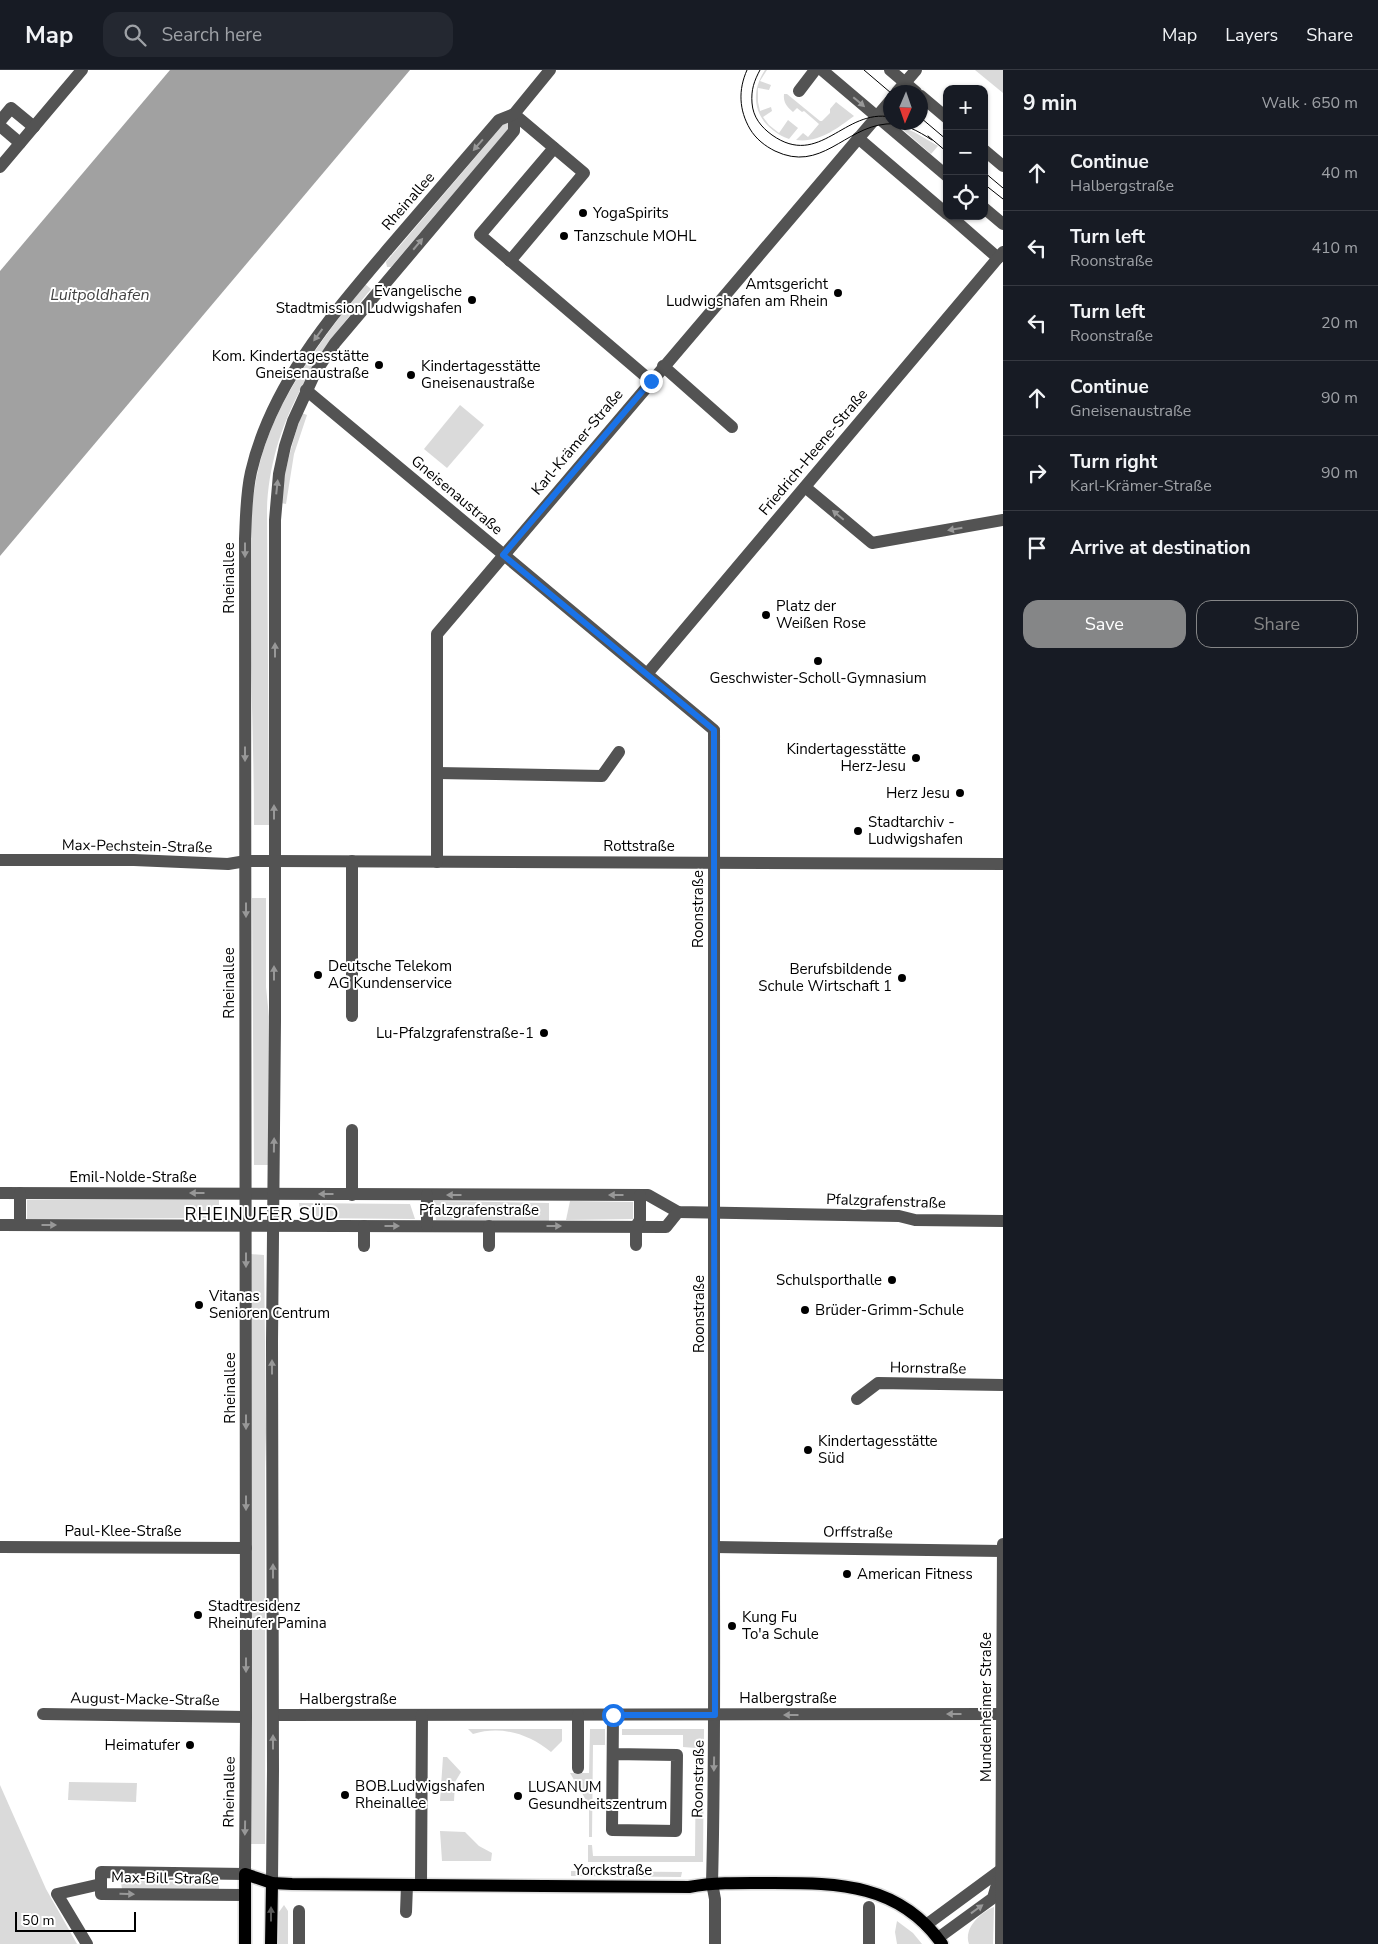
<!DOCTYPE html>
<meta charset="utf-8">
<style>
body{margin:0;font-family:"Nunito Sans",sans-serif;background:#242831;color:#f1f3f6}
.controls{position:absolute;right:15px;top:15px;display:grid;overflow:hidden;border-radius:10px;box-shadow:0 1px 4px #0004}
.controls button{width:45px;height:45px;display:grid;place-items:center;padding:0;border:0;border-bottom:1px solid #363941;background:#171b24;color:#f1f3f6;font:25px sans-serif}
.compass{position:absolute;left:883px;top:15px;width:45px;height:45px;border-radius:50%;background:#171b24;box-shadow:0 1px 4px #0004;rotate:182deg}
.scale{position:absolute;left:15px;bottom:12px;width:121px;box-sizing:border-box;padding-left:5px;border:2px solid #000;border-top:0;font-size:14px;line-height:18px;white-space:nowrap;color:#000;-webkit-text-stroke:4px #fff;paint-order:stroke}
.stop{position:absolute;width:15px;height:15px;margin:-11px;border:4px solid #1a73e8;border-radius:50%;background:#fff}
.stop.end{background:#1a73e8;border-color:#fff;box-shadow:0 1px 5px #0008}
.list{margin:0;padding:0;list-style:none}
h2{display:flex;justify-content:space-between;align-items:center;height:65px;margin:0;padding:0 20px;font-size:21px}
h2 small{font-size:16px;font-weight:400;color:#9ea1a6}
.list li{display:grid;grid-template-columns:32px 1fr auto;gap:15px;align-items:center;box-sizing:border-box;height:75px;padding:0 20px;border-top:1px solid #363941}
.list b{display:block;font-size:19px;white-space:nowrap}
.list p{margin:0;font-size:16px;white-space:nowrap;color:#9ea1a6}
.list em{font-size:16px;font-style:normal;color:#9ea1a6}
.actions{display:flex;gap:10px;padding:15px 20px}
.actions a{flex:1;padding:11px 0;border:1px solid #858687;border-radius:15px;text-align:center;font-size:18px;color:#858687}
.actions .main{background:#858687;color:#fff}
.icon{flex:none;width:28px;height:28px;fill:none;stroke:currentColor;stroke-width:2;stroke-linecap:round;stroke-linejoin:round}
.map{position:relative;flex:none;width:1003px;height:1874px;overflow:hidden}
header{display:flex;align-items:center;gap:30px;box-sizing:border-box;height:70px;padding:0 25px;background:#171b24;border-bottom:1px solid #363941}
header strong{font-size:24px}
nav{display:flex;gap:28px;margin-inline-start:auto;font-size:18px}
.search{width:350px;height:45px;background:#242831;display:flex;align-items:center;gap:12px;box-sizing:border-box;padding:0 18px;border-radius:15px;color:#9ea1a6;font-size:19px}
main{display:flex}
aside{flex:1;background:#171b24}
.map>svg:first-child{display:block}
</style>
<header>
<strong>Map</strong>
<div class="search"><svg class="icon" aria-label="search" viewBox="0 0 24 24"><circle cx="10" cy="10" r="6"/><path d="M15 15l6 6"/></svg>Search here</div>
<nav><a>Map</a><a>Layers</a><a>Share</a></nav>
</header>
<main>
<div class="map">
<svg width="1003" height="1874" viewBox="0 0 1003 1874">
<rect width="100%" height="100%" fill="#fff"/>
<g fill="#dadada">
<path d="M765 0H767L760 11 771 15 769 20 758 18V32L760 41 771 37 772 41 763 47 769 55 779 63 788 50 798 58 789 69C758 57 746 29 765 0Z"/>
<path d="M975 0H1003V23Z"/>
<path d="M784 24H787L820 51H822L830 43V39L836 32 854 46C836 59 819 73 796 70L803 63 808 67 819 54 804 41 802 42 797 38 793 42C787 37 783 32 784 24Z"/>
<path d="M507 50 510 57 391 197H387L386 192Z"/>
<path d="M900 57 914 62 938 76 931 84Z"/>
<path d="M365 214 371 219C316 285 270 353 267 440L269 755H254C254 685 251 616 250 547 250 487 246 424 268 367 290 310 328 262 365 214Z"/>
<path d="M460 335 484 355 447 398 424 379Z"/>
<path d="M302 343 307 345 294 384 286 434 281 433C284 401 292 373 302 343Z"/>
<path d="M252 828H266V917L269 947V1095H254Z"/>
<path d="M27 1130H219V1148L27 1149Z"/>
<path d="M434 1131 549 1133V1151L436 1150Z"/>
<path d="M570 1131 633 1132V1149L566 1150Z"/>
<path d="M299 1133 410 1134 415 1149 301 1148Z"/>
<path d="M250 1184 264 1185 266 1362 265 1398V1774H251Z"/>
<path d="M468 1659H562V1671L551 1682C529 1664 501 1655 473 1664Z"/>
<path d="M590 1659H605V1675H593L592 1767H589V1735L570 1703H589Z"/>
<path d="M622 1659H704L703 1792H588V1775H592L593 1786H695L696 1678 683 1677V1665H622Z"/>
<path d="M443 1687H447L461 1702 455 1712 454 1731H440Z"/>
<path d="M69 1712 137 1713 136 1732 68 1730Z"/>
<path d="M0 1715 46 1819 77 1874H0Z"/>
<path d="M440 1761 465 1762 479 1776 492 1783 491 1791H442Z"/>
<path d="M571 1801 682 1802 681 1807 571 1806Z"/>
<path d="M126 1807 219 1808V1821L122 1819 121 1812Z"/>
<path d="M284 1835 288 1841V1874H278L279 1842Z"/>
<path d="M994 1837 993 1874H969C963 1858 981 1842 994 1837Z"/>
<path d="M897 1851 913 1863 922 1874H897L895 1862Z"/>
</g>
<path fill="#a1a1a1" d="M170 0H410L0 486V201Z"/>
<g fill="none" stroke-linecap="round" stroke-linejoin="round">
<g stroke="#dbdbdb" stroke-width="15">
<g id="major">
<path d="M245 1874V1804L272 1813 292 1814 689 1817C717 1812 745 1813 773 1813 839 1813 900 1814 942 1874"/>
<path d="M271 1874 272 1813"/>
</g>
</g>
<g stroke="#535353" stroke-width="12">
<path d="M822 0 947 106"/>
<path d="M890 0 916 22"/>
<path d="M799 21 815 0"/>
<path d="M897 22 916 0"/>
<path d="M921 26 947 48"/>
<path d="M0 51 11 38 34 57"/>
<path d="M0 56 20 73"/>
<path d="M858 68 947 144"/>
<path d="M554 78 480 165 651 311"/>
<path d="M984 80 1003 96"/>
<path d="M0 97 82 0"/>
<path d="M984 138 1003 154"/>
<path d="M950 146 998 188"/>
<path d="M510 191 584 103 514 44"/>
<path d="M663 296 732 357"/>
<path d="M306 320 714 660C715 932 713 1204 714 1477 714 1589 715 1701 712 1813L715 1829V1874"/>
<path d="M805 417 872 473 1003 450"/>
<path d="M647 604 1003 182"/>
<path d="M437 703 602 706 619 682"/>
<path d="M0 790H134L228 794 246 791H274L1003 794"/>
<path d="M437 792V564L891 30"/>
<path d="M352 946V791"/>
<path d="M352 1060V1125"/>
<path d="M0 1123 648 1125 678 1142 899 1146 915 1150 1003 1151"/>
<path d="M20 1123V1155"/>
<path d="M0 1155 666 1157 678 1142"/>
<path d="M427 1156V1125"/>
<path d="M489 1156V1176"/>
<path d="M636 1175V1156L640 1150V1125"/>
<path d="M364 1176V1156"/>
<path d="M857 1329 878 1313 1003 1315"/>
<path d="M0 1477 246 1478"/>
<path d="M714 1477 1002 1481"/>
<path d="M43 1644 246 1647"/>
<path d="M273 1645 1003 1644"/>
<path d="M578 1645V1698"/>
<path d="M613 1645 612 1760 676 1761 677 1685 613 1684"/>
<path d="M272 1813 273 1700 272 1272 275 951V450L279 404 285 376 293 351 315 303 335 273 514 61V44"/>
<path d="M421 1815 422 1645"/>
<path d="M245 1825 101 1824V1802L245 1804 246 1647 245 469C246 447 246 424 251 402 271 315 332 245 388 179 425 136 462 93 499 50L514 44 550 0"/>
<path d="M406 1842 407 1815"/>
<path d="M926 1855 1002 1799"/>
<path d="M938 1868 993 1828 998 1811"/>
<path d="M87 1874 57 1824 101 1814"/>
<path d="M299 1874V1841"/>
<path d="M869 1874V1837"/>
<path d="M1001 1874 1003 1474"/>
</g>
<use href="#major" stroke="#000" stroke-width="12"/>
<g stroke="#000" stroke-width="1">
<path d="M747 0C738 20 739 40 750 59 756 69 765 76 775 81 821 103 844 58 886 54 903 52 918 61 932 70"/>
<path d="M760 0C754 11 751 20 752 33 753 47 761 57 772 65 820 99 844 38 891 47"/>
<path d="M864 0 891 23"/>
<path d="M921 48 947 70"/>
<path d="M928 66 947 82"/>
<path d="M984 102 1003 118"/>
<path d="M984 114 1003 129"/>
</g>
</g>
<defs><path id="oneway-solid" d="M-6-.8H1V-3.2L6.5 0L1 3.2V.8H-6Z" transform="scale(1.25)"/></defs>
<g fill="#989898">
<use href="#oneway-solid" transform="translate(859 32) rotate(40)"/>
<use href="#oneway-solid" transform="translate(478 75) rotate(131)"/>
<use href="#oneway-solid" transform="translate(418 174) rotate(-50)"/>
<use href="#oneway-solid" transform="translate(318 265) rotate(126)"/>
<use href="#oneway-solid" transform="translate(277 417) rotate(-84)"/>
<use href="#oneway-solid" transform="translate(838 445) rotate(-140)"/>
<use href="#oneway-solid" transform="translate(955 459) rotate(170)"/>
<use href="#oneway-solid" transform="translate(245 480) rotate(90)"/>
<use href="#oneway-solid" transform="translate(275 580) rotate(-90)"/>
<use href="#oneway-solid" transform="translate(245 684) rotate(90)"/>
<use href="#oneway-solid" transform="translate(274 742) rotate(-90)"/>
<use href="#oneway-solid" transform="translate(246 840) rotate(90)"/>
<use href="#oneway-solid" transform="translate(274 903) rotate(-90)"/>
<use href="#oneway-solid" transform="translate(274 1075) rotate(-89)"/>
<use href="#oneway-solid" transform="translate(197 1123) rotate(-180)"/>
<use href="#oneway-solid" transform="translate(326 1124) rotate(-180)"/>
<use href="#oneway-solid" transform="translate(454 1125) rotate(-180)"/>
<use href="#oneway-solid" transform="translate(616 1125) rotate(-180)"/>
<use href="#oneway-solid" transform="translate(49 1155)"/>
<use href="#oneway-solid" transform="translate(392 1156)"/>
<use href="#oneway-solid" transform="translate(554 1156)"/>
<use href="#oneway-solid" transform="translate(246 1190) rotate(90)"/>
<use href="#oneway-solid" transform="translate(272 1297) rotate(-90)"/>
<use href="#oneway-solid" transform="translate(246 1352) rotate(90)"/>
<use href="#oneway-solid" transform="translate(246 1433) rotate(90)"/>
<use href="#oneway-solid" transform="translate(273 1501) rotate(-90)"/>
<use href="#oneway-solid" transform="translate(246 1595) rotate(90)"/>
<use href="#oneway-solid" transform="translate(954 1644) rotate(180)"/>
<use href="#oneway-solid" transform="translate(791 1645) rotate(180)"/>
<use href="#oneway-solid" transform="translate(273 1672) rotate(-90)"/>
<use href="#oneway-solid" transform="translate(714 1694) rotate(91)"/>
<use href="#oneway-solid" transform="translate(245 1758) rotate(91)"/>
<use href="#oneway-solid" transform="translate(127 1824) rotate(1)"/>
<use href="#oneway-solid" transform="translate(977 1839) rotate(-36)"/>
</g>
<use fill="#595959" href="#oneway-solid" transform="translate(271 1844) rotate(-90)"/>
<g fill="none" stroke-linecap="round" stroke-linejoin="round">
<path stroke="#1a73e8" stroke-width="6" d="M613 1645H715C712 1317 716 988 714 660L503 485 651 311"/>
</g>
<g fill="#000" stroke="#fff" stroke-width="2">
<circle cx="583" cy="143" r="5"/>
<circle cx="564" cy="166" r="5"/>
<circle cx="838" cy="223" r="5"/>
<circle cx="472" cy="230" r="5"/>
<circle cx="379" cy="295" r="5"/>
<circle cx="411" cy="305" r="5"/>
<circle cx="766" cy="545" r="5"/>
<circle cx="818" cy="591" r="5"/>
<circle cx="916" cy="688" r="5"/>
<circle cx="960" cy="723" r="5"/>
<circle cx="858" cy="761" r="5"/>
<circle cx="318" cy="905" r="5"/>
<circle cx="902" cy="908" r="5"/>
<circle cx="544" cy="963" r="5"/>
<circle cx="892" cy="1210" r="5"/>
<circle cx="199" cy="1235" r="5"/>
<circle cx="805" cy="1240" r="5"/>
<circle cx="808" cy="1380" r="5"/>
<circle cx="847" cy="1504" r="5"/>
<circle cx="198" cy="1545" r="5"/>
<circle cx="732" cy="1556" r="5"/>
<circle cx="190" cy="1675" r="5"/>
<circle cx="345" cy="1725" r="5"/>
<circle cx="518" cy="1726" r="5"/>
</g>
<g text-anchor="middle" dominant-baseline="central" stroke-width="4" stroke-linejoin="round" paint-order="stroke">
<g font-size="15" fill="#000" stroke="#fff">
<text transform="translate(408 131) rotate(-49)">Rheinallee</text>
<text transform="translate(577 372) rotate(-50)">Karl-Krämer-Straße</text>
<text transform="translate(813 382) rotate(-50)">Friedrich-Heene-Straße</text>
<text transform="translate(457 425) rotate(40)">Gneisenaustraße</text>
<text transform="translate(229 508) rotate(-90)">Rheinallee</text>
<text transform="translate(137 776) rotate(1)">Max-Pechstein-Straße</text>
<text x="639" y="776">Rottstraße</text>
<text transform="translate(698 839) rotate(-90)">Roonstraße</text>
<text transform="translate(229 913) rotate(-90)">Rheinallee</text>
<text x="133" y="1107">Emil-Nolde-Straße</text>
<text transform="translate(886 1131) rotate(2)">Pfalzgrafenstraße</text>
<text x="479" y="1140">Pfalzgrafenstraße</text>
<text transform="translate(699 1244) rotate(-90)">Roonstraße</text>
<text transform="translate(928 1298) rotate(1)">Hornstraße</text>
<text transform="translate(230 1318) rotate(-90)">Rheinallee</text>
<text x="123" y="1461">Paul-Klee-Straße</text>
<text transform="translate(858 1462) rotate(1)">Orffstraße</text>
<text x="788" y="1628">Halbergstraße</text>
<text transform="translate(145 1629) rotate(1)">August-Macke-Straße</text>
<text x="348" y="1629">Halbergstraße</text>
<text transform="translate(986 1637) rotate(-90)">Mundenheimer Straße</text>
<text transform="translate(698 1709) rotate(-89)">Roonstraße</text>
<text transform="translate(229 1722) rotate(-89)">Rheinallee</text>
<text x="613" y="1800">Yorckstraße</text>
<text transform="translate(165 1808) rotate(1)">Max-Bill-Straße</text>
</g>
<g font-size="15" fill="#000" stroke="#fff" text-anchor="start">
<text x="593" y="143">YogaSpirits</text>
<text x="574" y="166">Tanzschule MOHL</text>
<text x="828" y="214" text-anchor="end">Amtsgericht<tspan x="828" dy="17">Ludwigshafen am Rhein</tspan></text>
<text x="462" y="221" text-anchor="end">Evangelische<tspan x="462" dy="17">Stadtmission Ludwigshafen</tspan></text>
<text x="369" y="286" text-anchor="end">Kom. Kindertagesstätte<tspan x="369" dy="17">Gneisenaustraße</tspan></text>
<text x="421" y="296">Kindertagesstätte<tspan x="421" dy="17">Gneisenaustraße</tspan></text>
<text x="776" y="536">Platz der<tspan x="776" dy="17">Weißen Rose</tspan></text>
<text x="818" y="608" text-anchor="middle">Geschwister-Scholl-Gymnasium</text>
<text x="906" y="679" text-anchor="end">Kindertagesstätte<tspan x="906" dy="17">Herz-Jesu</tspan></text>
<text x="950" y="723" text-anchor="end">Herz Jesu</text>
<text x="868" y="752">Stadtarchiv -<tspan x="868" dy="17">Ludwigshafen</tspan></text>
<text x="328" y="896">Deutsche Telekom<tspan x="328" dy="17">AG Kundenservice</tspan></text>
<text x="892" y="899" text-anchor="end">Berufsbildende<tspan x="892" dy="17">Schule Wirtschaft 1</tspan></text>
<text x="534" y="963" text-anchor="end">Lu-Pfalzgrafenstraße-1</text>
<text x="882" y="1210" text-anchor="end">Schulsporthalle</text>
<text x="209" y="1226">Vitanas<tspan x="209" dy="17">Senioren Centrum</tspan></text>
<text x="815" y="1240">Brüder-Grimm-Schule</text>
<text x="818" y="1371">Kindertagesstätte<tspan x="818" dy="17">Süd</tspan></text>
<text x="857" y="1504">American Fitness</text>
<text x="208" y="1536">Stadtresidenz<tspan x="208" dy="17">Rheinufer Pamina</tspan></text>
<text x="742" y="1547">Kung Fu<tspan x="742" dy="17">To'a Schule</tspan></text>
<text x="180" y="1675" text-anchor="end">Heimatufer</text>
<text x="355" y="1716">BOB.Ludwigshafen<tspan x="355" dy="17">Rheinallee</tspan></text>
<text x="528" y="1717">LUSANUM<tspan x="528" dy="17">Gesundheitszentrum</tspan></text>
</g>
<g font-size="16" font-style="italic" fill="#424242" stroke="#fff">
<text x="100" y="225">Luitpoldhafen</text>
</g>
<g font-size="18" letter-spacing="1" fill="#000" stroke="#fff">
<text x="262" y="1144">RHEINUFER SÜD</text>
</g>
</g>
</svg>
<div class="controls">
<button>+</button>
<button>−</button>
<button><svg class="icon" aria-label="locate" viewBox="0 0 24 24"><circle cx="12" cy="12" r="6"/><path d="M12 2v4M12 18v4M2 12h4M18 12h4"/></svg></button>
</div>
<svg class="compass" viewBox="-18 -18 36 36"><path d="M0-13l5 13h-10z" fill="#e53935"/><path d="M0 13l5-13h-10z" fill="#9ea1a6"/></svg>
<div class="scale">50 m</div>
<div class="stop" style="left:613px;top:1645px"></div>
<div class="stop end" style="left:651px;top:311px"></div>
</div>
<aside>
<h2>9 min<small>Walk · 650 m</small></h2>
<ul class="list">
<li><svg class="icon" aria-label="ahead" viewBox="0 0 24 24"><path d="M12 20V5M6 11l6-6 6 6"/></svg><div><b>Continue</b><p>Halbergstraße</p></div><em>40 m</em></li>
<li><svg class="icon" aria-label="left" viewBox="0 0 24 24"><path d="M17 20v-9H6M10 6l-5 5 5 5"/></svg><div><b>Turn left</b><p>Roonstraße</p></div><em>410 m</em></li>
<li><svg class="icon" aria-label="left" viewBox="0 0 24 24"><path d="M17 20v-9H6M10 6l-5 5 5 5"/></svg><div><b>Turn left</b><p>Roonstraße</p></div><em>20 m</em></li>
<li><svg class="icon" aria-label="ahead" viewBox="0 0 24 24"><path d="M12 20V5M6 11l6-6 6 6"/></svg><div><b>Continue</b><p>Gneisenaustraße</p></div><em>90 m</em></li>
<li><svg class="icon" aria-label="right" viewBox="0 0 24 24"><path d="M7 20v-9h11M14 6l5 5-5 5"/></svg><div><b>Turn right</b><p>Karl-Krämer-Straße</p></div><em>90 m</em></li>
<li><svg class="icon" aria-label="arrive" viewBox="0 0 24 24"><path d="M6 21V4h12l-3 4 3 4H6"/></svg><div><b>Arrive at destination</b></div></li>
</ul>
<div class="actions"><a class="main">Save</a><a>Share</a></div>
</aside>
</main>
